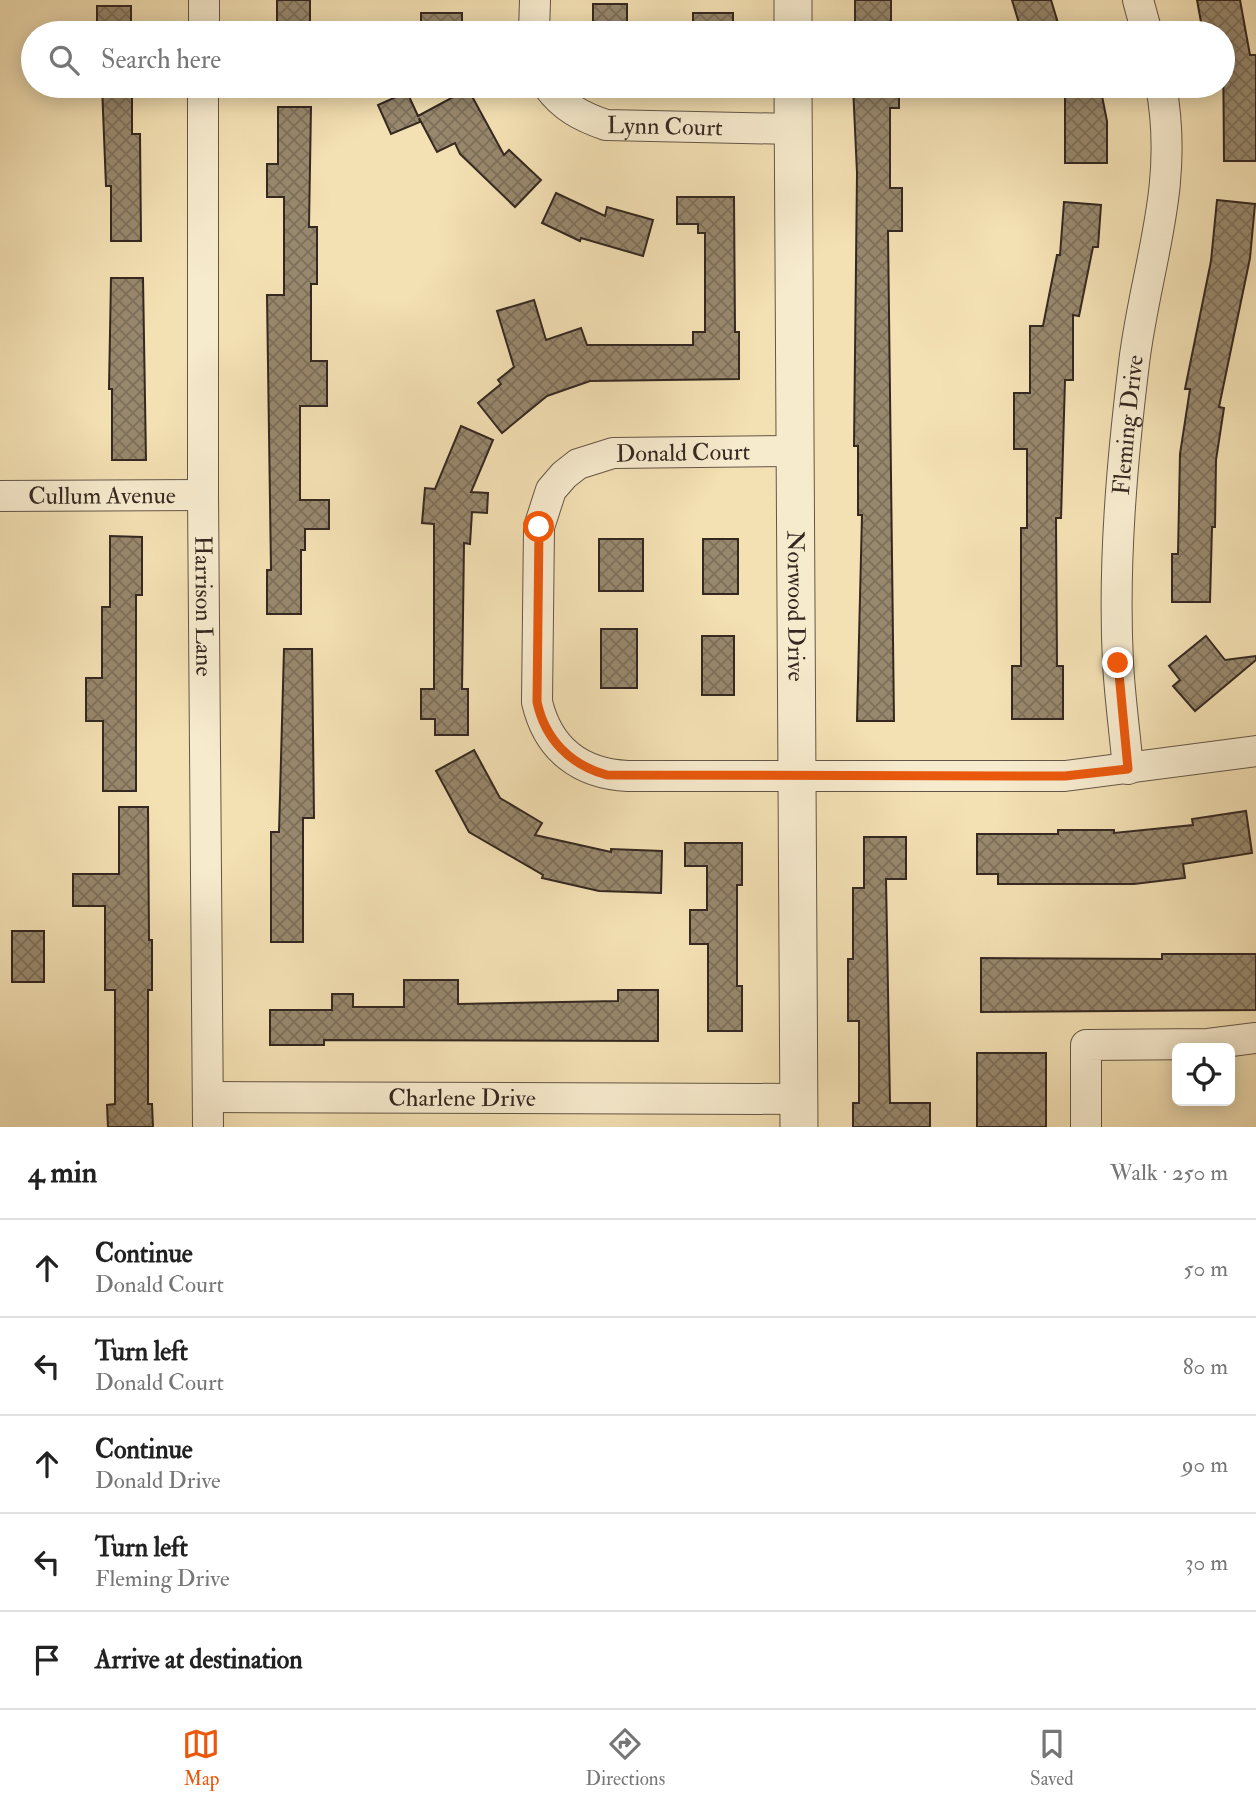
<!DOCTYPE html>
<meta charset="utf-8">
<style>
body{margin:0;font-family:"IM FELL Double Pica",serif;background:#f6f6f6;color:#222}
.controls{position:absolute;right:21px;bottom:21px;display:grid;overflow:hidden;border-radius:10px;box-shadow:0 4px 18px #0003}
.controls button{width:63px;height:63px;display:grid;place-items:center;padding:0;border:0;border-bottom:2px solid #e0e0e0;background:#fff;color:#222;font:35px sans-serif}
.stop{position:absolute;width:21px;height:21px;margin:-16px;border:5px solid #ea580c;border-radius:50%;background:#fff}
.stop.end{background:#ea580c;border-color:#fff;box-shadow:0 2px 7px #0008}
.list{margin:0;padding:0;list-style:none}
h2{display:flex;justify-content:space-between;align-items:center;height:91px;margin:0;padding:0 28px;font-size:30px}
h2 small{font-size:23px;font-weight:400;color:#767676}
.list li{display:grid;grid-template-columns:46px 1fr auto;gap:21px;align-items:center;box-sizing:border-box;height:98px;padding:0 28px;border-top:2px solid #e0e0e0}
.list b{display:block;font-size:26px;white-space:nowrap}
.list p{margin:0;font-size:23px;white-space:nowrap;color:#767676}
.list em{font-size:23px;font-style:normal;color:#767676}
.icon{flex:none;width:38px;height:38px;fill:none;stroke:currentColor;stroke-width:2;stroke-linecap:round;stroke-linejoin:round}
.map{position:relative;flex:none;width:1256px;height:1127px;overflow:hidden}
.search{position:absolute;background:#fff;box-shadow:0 4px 18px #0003;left:21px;right:21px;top:21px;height:77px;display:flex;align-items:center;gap:18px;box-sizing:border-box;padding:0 24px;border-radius:38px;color:#767676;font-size:26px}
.sheet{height:581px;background:#fff}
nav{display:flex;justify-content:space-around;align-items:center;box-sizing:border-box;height:98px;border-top:2px solid #e0e0e0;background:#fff;font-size:19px;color:#767676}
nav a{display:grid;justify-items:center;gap:4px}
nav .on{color:#ea580c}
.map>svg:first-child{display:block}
</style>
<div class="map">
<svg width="1256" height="1127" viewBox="0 0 1256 1127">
<defs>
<pattern id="building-cross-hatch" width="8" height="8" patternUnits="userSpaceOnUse" patternTransform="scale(1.75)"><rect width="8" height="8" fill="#98886d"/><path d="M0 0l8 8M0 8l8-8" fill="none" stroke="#7d6f59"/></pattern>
</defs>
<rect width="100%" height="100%" fill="#f3e0b3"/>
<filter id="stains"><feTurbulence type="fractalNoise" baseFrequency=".00286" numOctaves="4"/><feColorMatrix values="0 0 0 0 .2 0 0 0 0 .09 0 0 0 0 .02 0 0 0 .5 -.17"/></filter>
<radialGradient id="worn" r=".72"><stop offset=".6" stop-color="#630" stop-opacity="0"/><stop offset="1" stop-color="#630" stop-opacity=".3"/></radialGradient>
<g fill="url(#building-cross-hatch)" stroke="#352821" stroke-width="2">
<rect x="277" y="0" width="33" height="33"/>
<rect x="855" y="0" width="36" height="33"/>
<path d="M1012 0H1051L1061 33H1022Z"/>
<path d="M1197 0H1240L1250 55H1256V161H1224L1223 33H1203Z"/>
<rect x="593" y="4" width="34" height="29"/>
<rect x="97" y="6" width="34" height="27"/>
<rect x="421" y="13" width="41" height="20"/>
<rect x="693" y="13" width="40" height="20"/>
<path d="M102 86H132V134H140L141 241H111V186H106Z"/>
<path d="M853 86H899V108H890V188H902V231H888L894 721H857L862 515H858V446H854L857 173Z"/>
<path d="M1065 86H1100L1107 121V163H1065Z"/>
<path d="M468 89 504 155 509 150 541 180 515 207 460 154 455 143 437 152 419 118 420 122 391 134 378 105 407 92 418 116Z"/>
<path d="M278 107H311L309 227H317V284H311V361H327V406H300V500H329V529H305V550H301V614H267V570H271L267 295H284V197H267V164H278Z"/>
<path d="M556 193 605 216 607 207 653 220 643 256 581 238 580 241 542 223Z"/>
<path d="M677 197H734L735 332H739V379L590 381 547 396 502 433 478 403 501 384 498 380 514 367 497 311 534 300 546 340 581 328 587 345H693V332H705V233H698V224H677Z"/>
<path d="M1217 200 1255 204 1250 258 1219 407 1224 408 1216 460 1215 527H1212L1210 602H1172V554H1178L1180 454 1190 389H1185L1211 261Z"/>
<path d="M1064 202 1101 205 1098 247H1093L1079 316 1073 315V380H1065L1061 518H1056L1057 666H1063V719H1012V666H1021V528H1027V449H1014V393H1030V326H1043L1057 255H1060Z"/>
<path d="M111 278H143L146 460H112V389H109Z"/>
<path d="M461 426 493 440 471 492 488 493 487 513 472 512 470 544 464 543 462 689H468V735H435V719H421V689H434V524L422 523 425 488 435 489Z"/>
<path d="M110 536 142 537V595H136V791H103V721H86V678H102V607H110Z"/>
<rect x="599" y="539" width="44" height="52"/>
<rect x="703" y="539" width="35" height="55"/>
<rect x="601" y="629" width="36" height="59"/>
<rect x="702" y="636" width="32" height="59"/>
<path d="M1206 636 1225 660 1256 656V660L1195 711 1173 686 1180 680 1169 666Z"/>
<path d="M284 649H312L314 818H303V942H271V832H279Z"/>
<path d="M474 750 500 798 542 823 535 835 611 852V849L662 851 661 893 599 891 542 878 543 875 469 832 436 771Z"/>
<path d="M119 807H148L149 940H152V990H148V1104H152L153 1127H108L107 1105 115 1104V990H105V906H73V874H119Z"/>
<path d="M1246 811 1252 853 1183 864 1185 878 1134 884H998V874H977V834H1058V830H1114V833L1193 825 1192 819Z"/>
<path d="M864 837H906V879H886L890 1103H930V1127H853V1103H859V1021H848V959H853V888H864Z"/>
<path d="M685 843H742V885H737V986H742V1031H708V944H690V910H707V866H685Z"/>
<rect x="12" y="931" width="32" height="51"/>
<path d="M1162 954H1256V1010L981 1012V958L1162 959Z"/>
<path d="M404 980H458V1004L618 1001V990H658V1041L324 1040V1045H270V1010H332V994H353V1007H404Z"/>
<rect x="977" y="1053" width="69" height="74"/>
</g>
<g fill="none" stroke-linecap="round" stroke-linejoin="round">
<g stroke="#645646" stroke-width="32">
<g id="minor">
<path d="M1138 0 1147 33"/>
<path d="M204 33V0"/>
<path d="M534 33 535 0"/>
<path id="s1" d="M203 86V495L208 1127"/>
<path id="s2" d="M548 86C563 107 582 117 606 125L793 129"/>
<path d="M796 451 613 453 578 464 564 475 551 490 539 527 537 702C548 749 580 774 628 776H1065L1256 751"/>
<path id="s3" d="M0 496 203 495"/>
<path id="s4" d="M1128 769C1125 734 1120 699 1118 663 1113 564 1122 461 1134 363 1146 265 1180 187 1161 86"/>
<path id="s5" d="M208 1097 799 1099"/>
<path d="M1086 1127V1045L1208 1044 1256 1038"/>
</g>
</g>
<g stroke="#645646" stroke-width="39">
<g id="tertiary">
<path d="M793 0V33"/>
<path id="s6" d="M793 86 799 1127"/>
</g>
</g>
<use href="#minor" stroke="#f7ebce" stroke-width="30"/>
<use href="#tertiary" stroke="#f7ebce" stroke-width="37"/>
</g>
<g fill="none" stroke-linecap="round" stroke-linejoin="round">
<path stroke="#ea580c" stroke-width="9" d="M539 527 537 702C545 739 570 765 607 775L1065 776 1128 769 1118 663"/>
</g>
<g text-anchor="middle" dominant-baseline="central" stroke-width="6" stroke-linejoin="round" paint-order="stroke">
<g font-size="24" fill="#352821" stroke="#f7ebce">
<text stroke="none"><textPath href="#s2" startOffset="130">Lynn Court</textPath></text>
<text stroke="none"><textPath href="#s4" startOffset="345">Fleming Drive</textPath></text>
<text transform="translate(683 453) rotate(-1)">Donald Court</text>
<text stroke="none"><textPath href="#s3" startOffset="102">Cullum Avenue</textPath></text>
<text stroke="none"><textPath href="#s1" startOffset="520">Harrison Lane</textPath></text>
<text stroke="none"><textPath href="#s6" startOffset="520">Norwood Drive</textPath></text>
<text stroke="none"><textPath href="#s5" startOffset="254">Charlene Drive</textPath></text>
</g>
</g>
<rect width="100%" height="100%" filter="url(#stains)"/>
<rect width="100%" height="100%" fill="url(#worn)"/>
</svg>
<div class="controls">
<button><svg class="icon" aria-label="locate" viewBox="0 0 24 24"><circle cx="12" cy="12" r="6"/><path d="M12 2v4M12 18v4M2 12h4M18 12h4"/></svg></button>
</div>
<div class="stop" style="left:539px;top:527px"></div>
<div class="stop end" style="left:1118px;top:663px"></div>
<div class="search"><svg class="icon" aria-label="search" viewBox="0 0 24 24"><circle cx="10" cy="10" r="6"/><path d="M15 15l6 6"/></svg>Search here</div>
</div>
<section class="sheet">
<h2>4 min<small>Walk · 250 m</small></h2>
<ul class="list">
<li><svg class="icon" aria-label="ahead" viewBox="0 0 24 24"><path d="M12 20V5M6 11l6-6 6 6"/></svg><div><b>Continue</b><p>Donald Court</p></div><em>50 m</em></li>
<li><svg class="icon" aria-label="left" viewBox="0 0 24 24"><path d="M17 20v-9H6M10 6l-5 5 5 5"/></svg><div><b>Turn left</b><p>Donald Court</p></div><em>80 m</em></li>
<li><svg class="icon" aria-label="ahead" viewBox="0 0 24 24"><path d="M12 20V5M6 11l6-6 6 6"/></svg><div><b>Continue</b><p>Donald Drive</p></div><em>90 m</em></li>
<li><svg class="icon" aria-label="left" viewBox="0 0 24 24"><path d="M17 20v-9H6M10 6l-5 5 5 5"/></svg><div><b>Turn left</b><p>Fleming Drive</p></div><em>30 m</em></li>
<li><svg class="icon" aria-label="arrive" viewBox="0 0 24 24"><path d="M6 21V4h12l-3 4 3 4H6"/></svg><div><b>Arrive at destination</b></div></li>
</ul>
</section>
<nav>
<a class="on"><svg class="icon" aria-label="map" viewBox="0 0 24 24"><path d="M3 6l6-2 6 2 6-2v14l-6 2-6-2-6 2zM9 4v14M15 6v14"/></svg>Map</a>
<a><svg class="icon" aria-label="directions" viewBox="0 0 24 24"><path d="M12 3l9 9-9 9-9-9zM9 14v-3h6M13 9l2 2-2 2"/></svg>Directions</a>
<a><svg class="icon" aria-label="saved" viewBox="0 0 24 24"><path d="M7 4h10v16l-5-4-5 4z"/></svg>Saved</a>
</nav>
